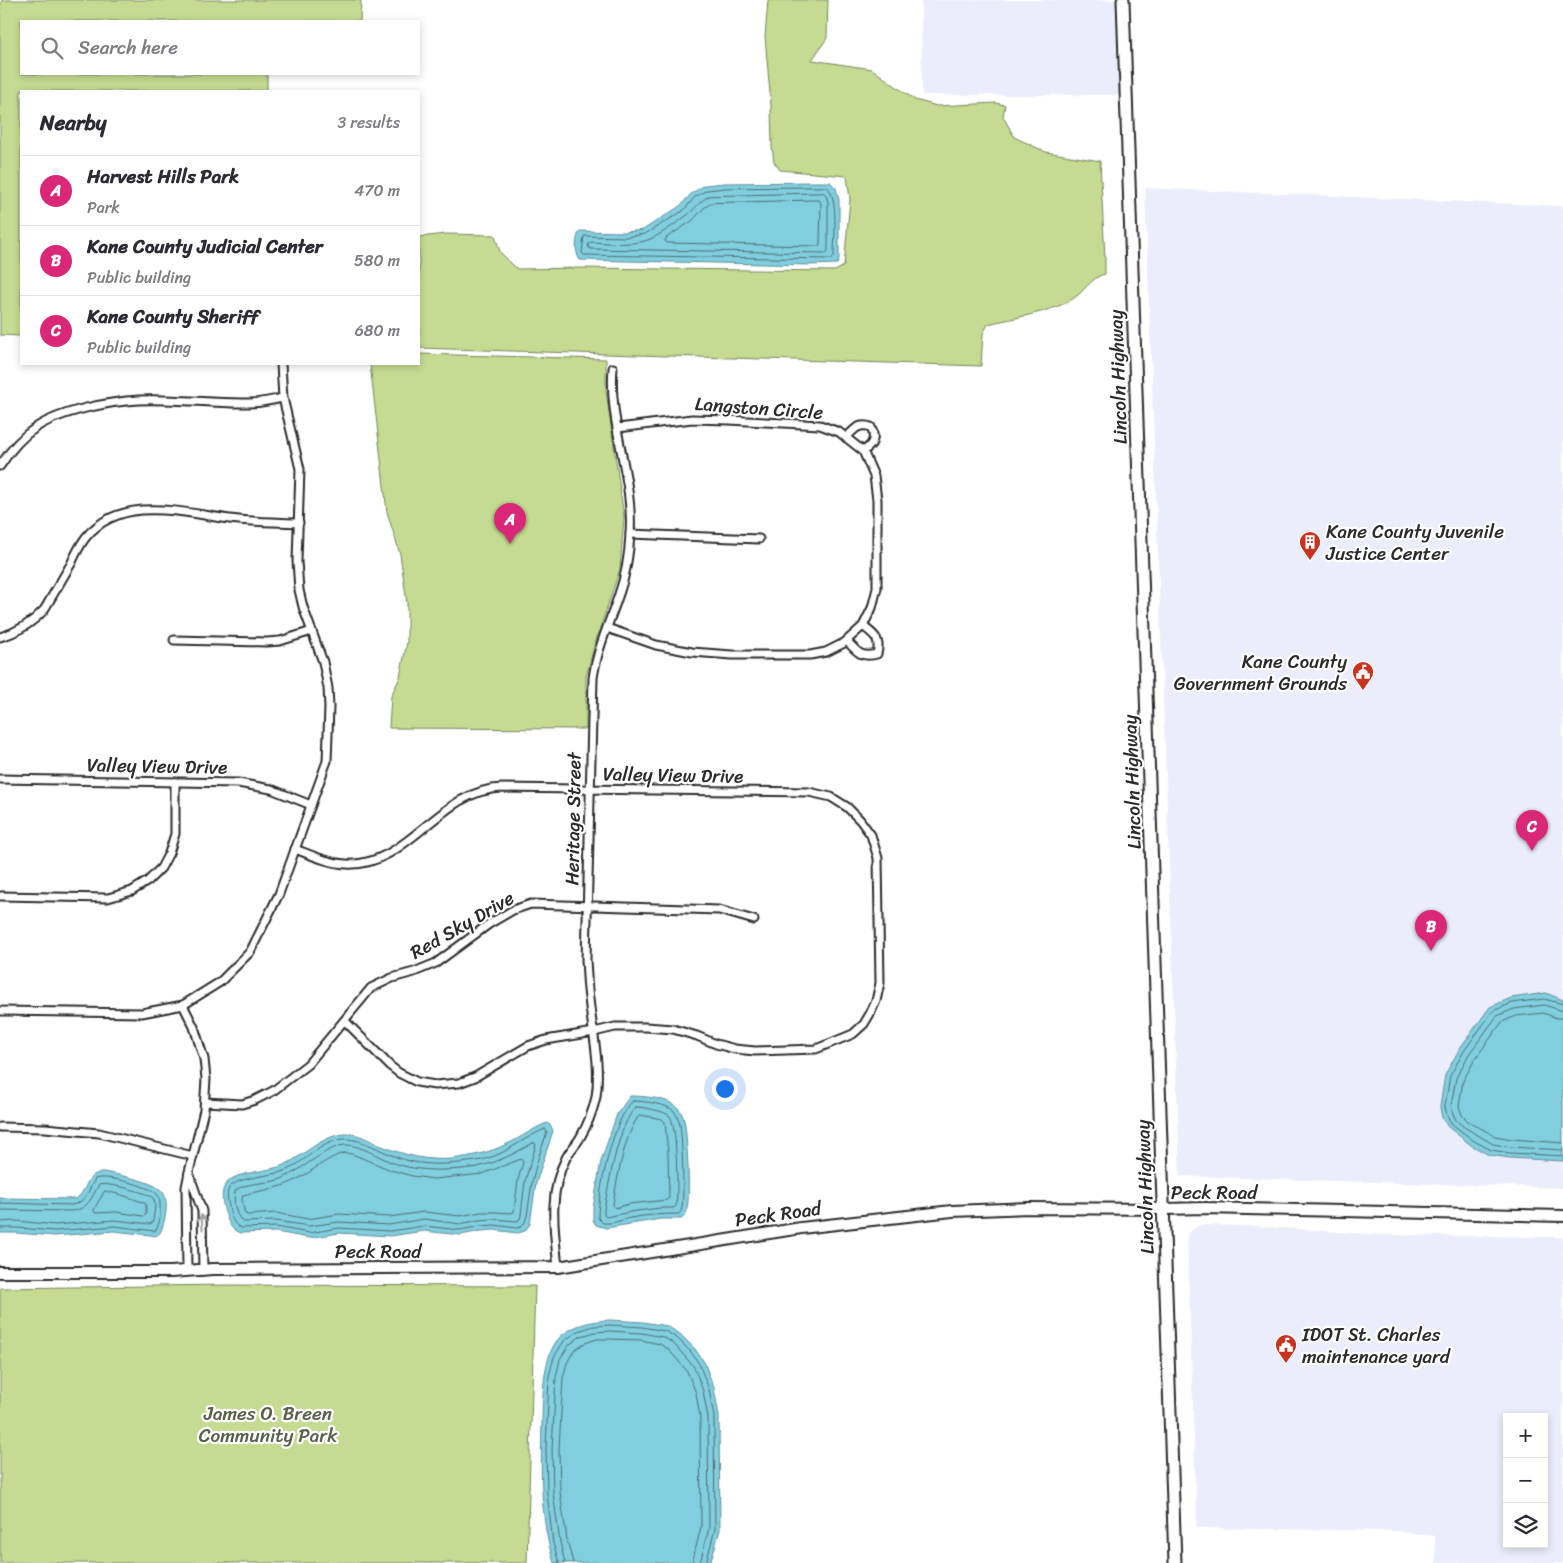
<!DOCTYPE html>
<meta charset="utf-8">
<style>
body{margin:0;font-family:Sriracha,sans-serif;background:#f2f2f3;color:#2b2b33}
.controls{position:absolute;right:15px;bottom:15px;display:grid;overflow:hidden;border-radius:0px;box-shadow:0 2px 8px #0003}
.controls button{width:45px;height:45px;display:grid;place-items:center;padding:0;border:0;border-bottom:1px solid #e1e1e2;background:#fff;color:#2b2b33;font:25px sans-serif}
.you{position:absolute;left:724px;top:1088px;width:18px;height:18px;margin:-12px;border:4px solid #fff;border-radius:50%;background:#1a73e8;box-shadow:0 0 0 8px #1a73e833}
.badge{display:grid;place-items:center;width:32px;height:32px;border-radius:50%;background:#db2777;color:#fff;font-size:16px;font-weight:700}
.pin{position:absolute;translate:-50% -41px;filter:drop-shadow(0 1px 2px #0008)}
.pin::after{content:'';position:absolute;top:26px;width:18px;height:15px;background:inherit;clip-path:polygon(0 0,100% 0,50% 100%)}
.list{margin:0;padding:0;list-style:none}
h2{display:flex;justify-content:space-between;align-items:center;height:65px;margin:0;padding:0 20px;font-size:21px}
h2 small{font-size:16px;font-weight:400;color:#7c7c81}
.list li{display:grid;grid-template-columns:32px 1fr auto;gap:15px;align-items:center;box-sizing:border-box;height:70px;padding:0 20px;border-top:1px solid #e1e1e2}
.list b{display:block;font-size:19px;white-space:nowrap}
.list p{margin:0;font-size:16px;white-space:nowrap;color:#7c7c81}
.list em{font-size:16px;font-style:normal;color:#7c7c81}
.icon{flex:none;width:28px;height:28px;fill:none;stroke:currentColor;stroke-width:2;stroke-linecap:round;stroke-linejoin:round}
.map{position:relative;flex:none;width:1563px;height:1563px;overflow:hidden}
.search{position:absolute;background:#fff;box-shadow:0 2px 8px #0003;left:20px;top:20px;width:400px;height:55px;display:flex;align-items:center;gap:12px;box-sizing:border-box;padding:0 18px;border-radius:0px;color:#7c7c81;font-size:19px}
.panel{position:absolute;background:#fff;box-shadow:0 2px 8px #0003;left:20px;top:90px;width:400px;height:275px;border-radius:0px}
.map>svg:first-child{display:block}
</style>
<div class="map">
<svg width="1563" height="1563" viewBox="0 0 1563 1563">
<rect width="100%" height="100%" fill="#fff"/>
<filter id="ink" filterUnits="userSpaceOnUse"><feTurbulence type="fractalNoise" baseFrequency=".02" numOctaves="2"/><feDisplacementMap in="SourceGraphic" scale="10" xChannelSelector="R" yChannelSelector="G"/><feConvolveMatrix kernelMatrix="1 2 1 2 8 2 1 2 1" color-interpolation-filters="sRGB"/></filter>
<g filter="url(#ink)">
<g fill="#ebedfc" fill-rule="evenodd">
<path d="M921 0H1120L1122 95H922Z"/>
<path d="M1145 188 1563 206V1188L1180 1176Z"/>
<path d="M1199 1225 1255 1226 1383 1235 1563 1237V1563H1436L1435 1536 1394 1531 1197 1528 1187 1234ZM1507 1417H1544V1544H1507Z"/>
</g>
<g fill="#c4db91" stroke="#78835e">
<path d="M2 0H361L360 21H21V74H267V91H21V336L0 335V5Z"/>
<path d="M768 0H828L827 38 812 60 872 69 915 100 937 106 996 103 1005 105 1003 116 1014 137 1046 152 1100 161 1105 258V274C1091 277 1084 293 1071 300 1049 313 1013 318 988 324L983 334 981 366 419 348V237L446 234 495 235 500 252 517 269 580 268 835 271 844 266 850 199 847 176 780 170 774 162 772 147 771 105 765 37Z"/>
<path d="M419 354 606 359V391L624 517 620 569 595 643 586 677V729L389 728 391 696 400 677 407 642V603L400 554 387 512 370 364H419Z"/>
<path d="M227 1285 535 1286 527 1563H0V1288Z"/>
</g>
<g fill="#81cedf" stroke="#5f8d97">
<path d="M817 182H830L836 188 839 200V259L837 264 810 265 580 260C575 254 575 238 580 231L625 232 643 230 680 206 692 193 705 185 724 183Z"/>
<path d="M1546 993 1563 1000V1161L1510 1158 1489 1155 1471 1145 1448 1127 1442 1118 1440 1107 1445 1075 1460 1048 1490 1007 1511 998Z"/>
<path d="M630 1096C643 1096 669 1098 678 1108 682 1112 684 1119 685 1125 687 1140 691 1202 686 1213 685 1217 684 1217 681 1219H661L606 1228 596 1225 593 1220V1208L601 1161 617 1114Z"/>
<path d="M547 1123 551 1126 553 1131 536 1183 530 1224 525 1231 518 1233 494 1230 481 1231 461 1235 424 1231 390 1236 339 1233 309 1238 276 1232 240 1233C230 1230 227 1219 224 1209 222 1200 220 1188 229 1181 240 1171 270 1172 286 1164 306 1154 324 1134 347 1134 358 1133 369 1140 379 1145 405 1155 424 1161 452 1159 472 1156 489 1153 507 1144 521 1138 533 1128 547 1123Z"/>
<path d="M104 1172C117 1175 158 1181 164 1194 169 1205 165 1222 160 1233L156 1236 150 1235 114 1231 55 1236 16 1233H0V1198L76 1199C89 1189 84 1174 104 1172Z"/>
<path d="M610 1320 643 1322 667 1326 680 1334 695 1349 704 1362 714 1388 719 1416 720 1530 710 1563H554C539 1517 541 1468 542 1420 543 1396 542 1354 561 1336 575 1324 592 1321 610 1320Z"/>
</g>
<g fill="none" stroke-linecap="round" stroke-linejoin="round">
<g stroke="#4d6c73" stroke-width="1">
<path d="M827 187C839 196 834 241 834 257L832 259 584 255 582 253 584 236 625 237 645 234 683 211 695 197 707 190 725 188Z"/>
<path d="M824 193 826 195 828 202V251L826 253 591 249 588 247 589 243 591 242C608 243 628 245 645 241 658 237 675 224 686 216 695 210 698 202 709 196Z"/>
<path d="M817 200 820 201 821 203 820 243 819 246 667 243 665 241 666 238 692 221 704 208 711 203Z"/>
<path d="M1563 1004 1544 999 1512 1003 1493 1011 1464 1051 1450 1076 1445 1106 1447 1116 1452 1124 1474 1141 1491 1150 1510 1153 1563 1156"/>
<path d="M1563 1011 1544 1005 1514 1009 1497 1016 1469 1054 1456 1078 1451 1106 1453 1114 1456 1120 1464 1127 1493 1144 1511 1147 1563 1150"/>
<path d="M1563 1018H1557L1543 1013 1516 1016 1502 1022 1475 1059 1463 1081 1459 1106 1462 1115 1468 1121 1495 1136 1512 1139 1563 1143"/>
<path d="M633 1101C643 1101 667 1104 674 1111 677 1115 679 1121 680 1125 682 1136 685 1204 681 1211 681 1213 679 1213 679 1214 662 1214 646 1215 630 1218 621 1220 612 1224 603 1223L598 1218C598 1192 613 1118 633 1101Z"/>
<path d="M636 1107C643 1107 665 1111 670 1116 677 1125 678 1193 676 1206L674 1208H660L630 1212 606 1217 604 1215V1209C609 1184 618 1124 636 1107Z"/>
<path d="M640 1115 662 1119 665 1122 668 1153 669 1198 667 1200 629 1204 615 1208 613 1205C616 1184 625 1130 640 1115Z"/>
<path d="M545 1129 547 1132 537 1162 532 1182 527 1216 525 1222 521 1227 517 1228 494 1225 481 1226 460 1230 424 1226 390 1231 339 1228 309 1233 276 1227 241 1228C232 1224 231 1215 229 1206 227 1199 226 1189 232 1185 241 1177 273 1176 287 1170 306 1161 325 1138 347 1139 361 1139 381 1151 394 1156 421 1167 447 1165 476 1161 502 1158 522 1138 545 1129Z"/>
<path d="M533 1143H535L536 1145 525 1181 521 1215 520 1219 517 1221 493 1219 479 1220 460 1224 424 1219 389 1225 339 1222 309 1226 276 1221 243 1222C235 1215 233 1202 235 1191 245 1182 265 1184 278 1180 300 1173 324 1147 345 1145 358 1144 379 1157 391 1162 415 1171 437 1171 462 1169 468 1168 475 1168 481 1166 499 1162 517 1152 533 1143Z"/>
<path d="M344 1153 352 1154 391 1170 412 1176 434 1179 482 1174 521 1159 523 1162 518 1180 514 1212 511 1213 495 1212H481L460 1216 424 1212 389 1217 339 1214 308 1219 276 1213 248 1215 245 1214 242 1200 243 1195C261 1190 279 1189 296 1180 312 1172 326 1158 344 1153Z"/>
<path d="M105 1191 122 1195 145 1203 146 1205V1215L143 1216 116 1212 95 1213 94 1210Z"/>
<path d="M0 1203 71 1205C86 1203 88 1191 95 1179 104 1174 150 1186 157 1194 161 1199 160 1207 160 1213 160 1219 159 1226 155 1231L115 1226 55 1231 17 1228H0"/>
<path d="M0 1210 71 1211C88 1210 91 1198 99 1185 106 1182 147 1192 153 1198 157 1203 153 1216 153 1222L150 1224 115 1220 55 1225 17 1221 0 1222"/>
<path d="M559 1563 553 1543 547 1493 546 1449 549 1376 554 1357 564 1341 578 1331 594 1326 610 1325 642 1327 665 1331 677 1338 691 1352 699 1364 709 1389 714 1417 715 1529 706 1563"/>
<path d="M565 1563 560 1542 553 1493 552 1449 556 1377 560 1359 569 1345 581 1336 595 1332 610 1331 642 1333 663 1337 673 1343 694 1367 703 1391 708 1418 709 1528 700 1563"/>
<path d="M573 1563 567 1540 560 1492 559 1449 563 1378 567 1363 574 1350 585 1343 597 1339H610L641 1340 660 1344 668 1349 687 1371 696 1393 700 1418 701 1527 692 1563"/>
</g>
<g stroke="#2b2b2b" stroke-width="11">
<g id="street">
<path d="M846 438C854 429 859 423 871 427 876 439 873 445 863 451"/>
<path d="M0 466C23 430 45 418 86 408 103 404 120 401 139 400 175 398 213 404 249 403 261 403 272 400 283 398"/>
<path d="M630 534 759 539"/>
<path d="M607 628 656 645 692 652 732 655H810L826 652 844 643 863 626 872 608 877 588V500L874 476 863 451 839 432 820 425 729 420 692 419 618 428"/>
<path d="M0 637C18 632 31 624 44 610 53 595 62 579 71 564 75 555 80 545 86 537 122 494 183 513 230 519 253 522 276 522 299 523"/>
<path d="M174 640 267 642 280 641 312 631"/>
<path d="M847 641C857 652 861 658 877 654 881 638 874 635 863 626"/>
<path d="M0 779 238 783 271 789 311 805"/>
<path d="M295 849C311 855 328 863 346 864 408 868 438 790 502 788L809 792 831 797 847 807 860 820 871 835 878 858 880 983 876 1001 871 1012 864 1024 853 1034 816 1049 755 1051 735 1049 716 1044 697 1036 673 1029 646 1027H615L594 1032 546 1040 528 1046 475 1077 459 1083 435 1085 417 1082 399 1073 390 1066 345 1021"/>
<path d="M0 896 108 898 132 891 148 881 161 868 169 853 175 834V782"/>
<path d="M183 1005 194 1027 204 1059 206 1079 204 1110 189 1172 186 1187 187 1271"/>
<path d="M0 1011 142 1013 183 1005 220 982 250 952 279 894 327 761 329 707 328 688 323 662 303 607 299 590 297 561 300 469 283 398 281 364"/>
<path d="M205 1102 242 1104 255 1100 273 1091 308 1064 371 988 392 978 414 972 436 963 489 924 513 910 531 904 719 910 754 920"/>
<path d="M0 1127 45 1128 99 1133 193 1156"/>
<path d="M189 1173 202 1211 203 1271"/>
<path d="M558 1267C554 1229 548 1193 566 1158 570 1150 577 1144 581 1136 588 1124 593 1110 596 1097 601 1064 592 1031 589 998 587 985 587 973 586 960L593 678C597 649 610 621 619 594 626 575 629 555 630 534 634 479 608 422 613 368"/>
</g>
</g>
<g stroke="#2b2b2b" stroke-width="14">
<path id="secondary" d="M0 1272H171L213 1269 558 1267 801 1228 952 1211 1028 1208 1164 1209 1205 1208 1563 1216"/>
</g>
<g stroke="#2b2b2b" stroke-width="15">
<path id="primary" d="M1123 0 1175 1563"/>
</g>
<use href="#street" stroke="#fff" stroke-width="7"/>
<use href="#secondary" stroke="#fff" stroke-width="10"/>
<use href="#primary" stroke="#fff" stroke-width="11"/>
</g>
<defs><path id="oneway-shaft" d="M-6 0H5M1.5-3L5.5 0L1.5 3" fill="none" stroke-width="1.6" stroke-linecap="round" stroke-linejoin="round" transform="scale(1.25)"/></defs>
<use stroke="#a0a0a0" href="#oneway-shaft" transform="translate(202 1222) rotate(-94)"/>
</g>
<defs>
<g id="building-pin" transform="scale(1.125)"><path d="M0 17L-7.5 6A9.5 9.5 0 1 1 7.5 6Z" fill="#c8321e" stroke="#fff"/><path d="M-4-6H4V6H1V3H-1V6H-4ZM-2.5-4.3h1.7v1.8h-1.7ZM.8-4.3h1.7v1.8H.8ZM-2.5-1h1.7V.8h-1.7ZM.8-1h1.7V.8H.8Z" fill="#fff"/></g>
<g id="civic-pin" transform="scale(1.125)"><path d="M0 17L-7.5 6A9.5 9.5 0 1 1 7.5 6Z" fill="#c8321e" stroke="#fff"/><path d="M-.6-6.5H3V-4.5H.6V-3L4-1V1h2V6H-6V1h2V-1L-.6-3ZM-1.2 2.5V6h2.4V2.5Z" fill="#fff"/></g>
</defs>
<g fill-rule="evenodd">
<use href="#building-pin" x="1310" y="542"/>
<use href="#civic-pin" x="1363" y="672"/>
<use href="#civic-pin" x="1286" y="1345"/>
</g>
<g text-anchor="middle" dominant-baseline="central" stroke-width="4.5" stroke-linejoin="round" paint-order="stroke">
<g font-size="19" fill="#2b2b2b" stroke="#fff">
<text transform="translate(1118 377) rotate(-92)">Lincoln Highway</text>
<text transform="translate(759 408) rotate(4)">Langston Circle</text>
<text transform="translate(157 766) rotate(1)">Valley View Drive</text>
<text transform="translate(673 775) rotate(1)">Valley View Drive</text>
<text transform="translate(1132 782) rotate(-92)">Lincoln Highway</text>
<text transform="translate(573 819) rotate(-89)">Heritage Street</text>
<text transform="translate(462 925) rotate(-30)">Red Sky Drive</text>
<text transform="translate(1145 1187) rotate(-92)">Lincoln Highway</text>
<text x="1214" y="1192">Peck Road</text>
<text transform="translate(778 1214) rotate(-8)">Peck Road</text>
<text x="378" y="1251">Peck Road</text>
</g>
<g font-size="19" fill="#2b2b2b" stroke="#fff" text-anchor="start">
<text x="1326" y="531">Kane County Juvenile<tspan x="1326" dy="22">Justice Center</tspan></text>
<text x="1347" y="661" text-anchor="end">Kane County<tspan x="1347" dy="22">Government Grounds</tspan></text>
<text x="1302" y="1334">IDOT St. Charles<tspan x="1302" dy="22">maintenance yard</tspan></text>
</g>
<g font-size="19" fill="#59604a" stroke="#fff">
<text x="268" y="1413">James O. Breen<tspan x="268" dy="22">Community Park</tspan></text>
</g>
</g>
</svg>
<div class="controls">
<button>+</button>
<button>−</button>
<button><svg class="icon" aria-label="layers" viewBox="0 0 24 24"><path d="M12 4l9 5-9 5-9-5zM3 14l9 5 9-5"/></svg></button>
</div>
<div class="you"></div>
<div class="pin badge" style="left:510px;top:544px">A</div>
<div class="pin badge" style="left:1431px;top:951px">B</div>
<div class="pin badge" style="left:1532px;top:851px">C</div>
<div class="search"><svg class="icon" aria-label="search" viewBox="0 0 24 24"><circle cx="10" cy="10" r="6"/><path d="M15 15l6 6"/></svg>Search here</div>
<section class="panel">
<h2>Nearby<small>3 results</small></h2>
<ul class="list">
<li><span class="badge">A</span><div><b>Harvest Hills Park</b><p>Park</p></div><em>470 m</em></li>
<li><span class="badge">B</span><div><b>Kane County Judicial Center</b><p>Public building</p></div><em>580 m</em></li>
<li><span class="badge">C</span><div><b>Kane County Sheriff</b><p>Public building</p></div><em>680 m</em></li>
</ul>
</section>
</div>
